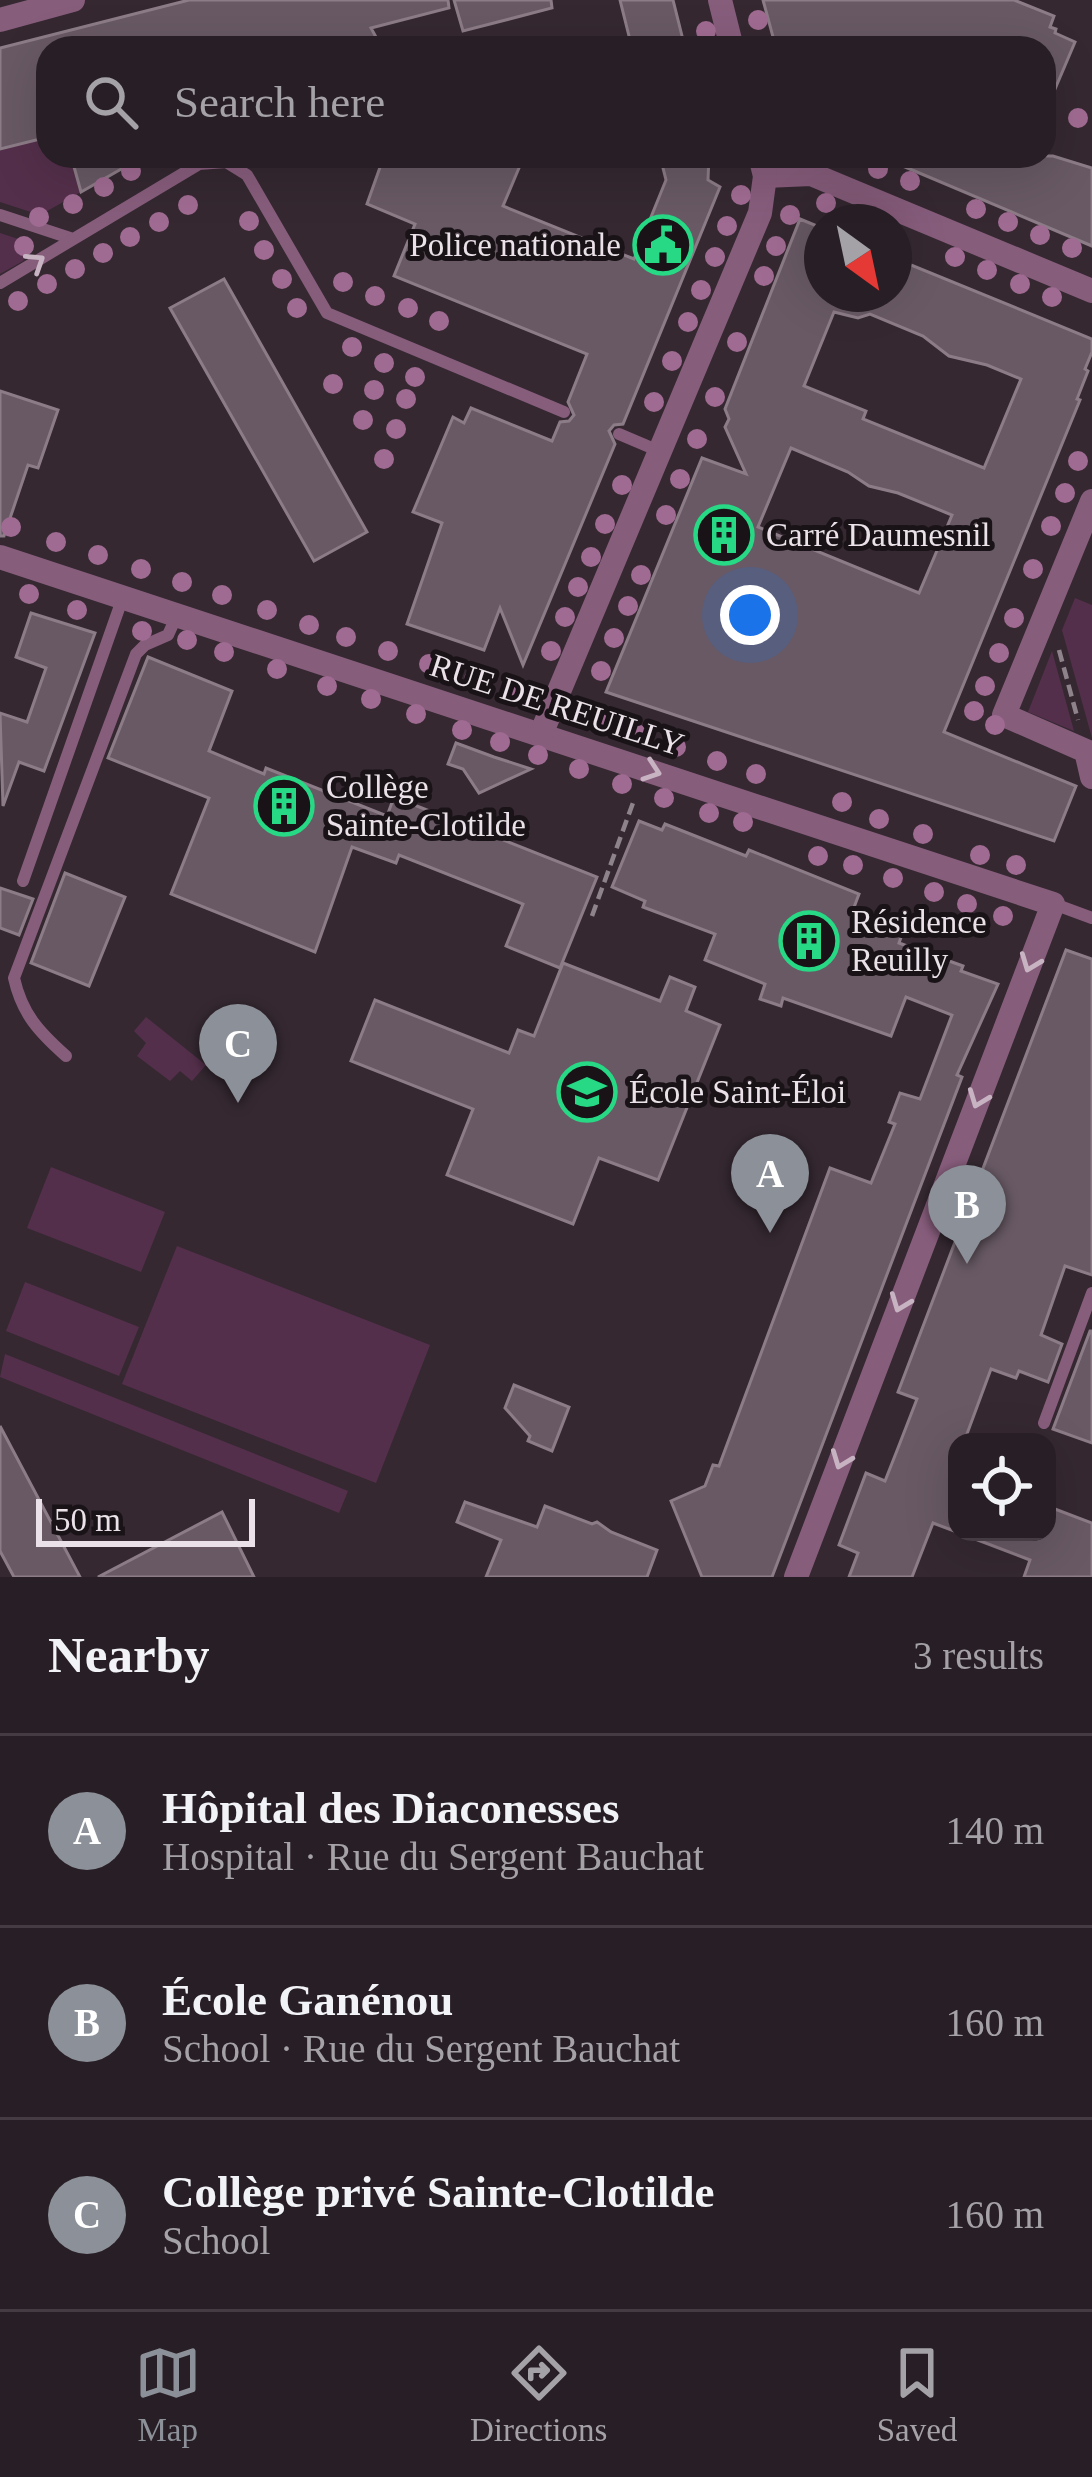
<!DOCTYPE html>
<meta charset="utf-8">
<style>
body{margin:0;font-family:Georgia,serif;background:#342b32;color:#f1f3f6}
.controls{position:absolute;right:36px;bottom:36px;display:grid;overflow:hidden;border-radius:24px;box-shadow:0 12px 48px #0002}
.controls button{width:108px;height:108px;display:grid;place-items:center;padding:0;border:0;border-bottom:3px solid #443c42;background:#281e25;color:#f1f3f6;font:60px sans-serif}
.compass{position:absolute;left:804px;top:204px;width:108px;height:108px;border-radius:50%;background:#281e25;box-shadow:0 12px 48px #0002;rotate:147deg}
.scale{position:absolute;left:36px;bottom:30px;width:219px;box-sizing:border-box;padding-left:12px;border:6px solid #eae2e8;border-top:0;font-size:33px;line-height:42px;white-space:nowrap;color:#eae2e8;-webkit-text-stroke:9px #191317;paint-order:stroke}
.you{position:absolute;left:750px;top:615px;width:42px;height:42px;margin:-30px;border:9px solid #fff;border-radius:50%;background:#1a73e8;box-shadow:0 0 0 18px #1a73e833}
.badge{display:grid;place-items:center;width:78px;height:78px;border-radius:50%;background:#8c9099;color:#fff;font-size:39px;font-weight:700}
.pin{position:absolute;translate:-50% -99px;filter:drop-shadow(0 3px 6px #0008)}
.pin::after{content:'';position:absolute;top:63px;width:42px;height:36px;background:inherit;clip-path:polygon(0 0,100% 0,50% 100%)}
.list{margin:0;padding:0;list-style:none}
h2{display:flex;justify-content:space-between;align-items:center;height:156px;margin:0;padding:0 48px;font-size:51px}
h2 small{font-size:39px;font-weight:400;color:#a5a2a7}
.list li{display:grid;grid-template-columns:78px 1fr auto;gap:36px;align-items:center;box-sizing:border-box;height:192px;padding:0 48px;border-top:3px solid #443c42}
.list b{display:block;font-size:45px;white-space:nowrap}
.list p{margin:0;font-size:39px;white-space:nowrap;color:#a5a2a7}
.list em{font-size:39px;font-style:normal;color:#a5a2a7}
.icon{flex:none;width:66px;height:66px;fill:none;stroke:currentColor;stroke-width:2;stroke-linecap:round;stroke-linejoin:round}
.map{position:relative;flex:none;width:1092px;height:1577px;overflow:hidden}
.search{position:absolute;background:#281e25;box-shadow:0 12px 48px #0002;left:36px;right:36px;top:36px;height:132px;display:flex;align-items:center;gap:30px;box-sizing:border-box;padding:0 42px;border-radius:36px;color:#a5a2a7;font-size:45px}
.sheet{height:732px;background:#281e25}
nav{display:flex;justify-content:space-around;align-items:center;box-sizing:border-box;height:168px;border-top:3px solid #443c42;background:#281e25;font-size:33px;color:#a5a2a7}
nav a{display:grid;justify-items:center;gap:6px}
nav .on{color:#8c9099}
.map>svg:first-child{display:block}
</style>
<div class="map">
<svg width="1092" height="1577" viewBox="0 0 1092 1577">
<rect width="100%" height="100%" fill="#352831"/>
<g fill="#542f4b">
<path d="M48 137V156H71L81 192 40 215 0 202V149Z"/>
<path d="M0 233 21 240 28 251 23 261 0 274Z"/>
<path d="M1075 598 1092 605V738L1062 630Z"/>
<path d="M1052 651 1074 731 1028 712Z"/>
<path d="M146 1017 206 1065 192 1081 180 1071 170 1081 137 1056 146 1043 134 1031Z"/>
<path d="M51 1167 165 1212 141 1272 27 1228Z"/>
<path d="M177 1246 430 1345 376 1483 122 1384Z"/>
<path d="M25 1282 139 1327 119 1376 6 1331Z"/>
<path d="M5 1354 348 1491 339 1513 0 1377Z"/>
</g>
<g fill="#685964" stroke="#8c7c87" stroke-width="3" fill-rule="evenodd">
<path d="M189 0H448L449 8 371 28 382 48H48V137L0 149V48Z"/>
<path d="M454 0H551L552 8 463 31Z"/>
<path d="M620 0H673L685 48H632Z"/>
<path d="M763 0H1014L1054 16 1050 27 1056 29 1055 33 1075 42 1044 115V48H776Z"/>
<path d="M71 156H144L81 192Z"/>
<path d="M384 156H524L503 206 634 259 666 180 660 156H709L708 180 720 187 623 424 614 425 609 431 615 444 523 665 500 608 484 650 407 624 442 523 413 512 453 417 464 423 471 408 552 441 560 422 569 421 574 415 568 402 587 354 394 276 415 224 367 204Z"/>
<path d="M879 156H1053L1092 168V246Z"/>
<path d="M800 219 822 228V294H894V258L1092 339V352L1085 369 1088 371 1077 399 1080 400 944 732 1076 786 1054 841 606 692 702 458 746 474 725 427 729 419 725 409ZM834 312 858 318 870 314 923 336 949 356 987 365 1021 379 984 468 863 419 866 411 804 386ZM791 448 848 472 869 486 898 493 952 515 919 593 758 527Z"/>
<path d="M224 279 367 532 314 561 170 308Z"/>
<path d="M0 391 58 410 38 468 28 465 4 536H0Z"/>
<path d="M31 613 95 633 44 771 19 762 3 806 0 713 27 722 46 668 16 657Z"/>
<path d="M148 657 232 691 209 751 264 774 266 768 387 816 394 797 597 877 560 968 506 946 523 904 399 855 396 863 352 847 315 952 171 894 209 798 108 758Z"/>
<path d="M456 743 494 757 531 769 479 793 463 769 448 764Z"/>
<path d="M639 821 662 830 665 824 746 856 749 850 859 894 853 910 904 929 899 943 963 966 961 971 998 984 957 1075 962 1077 772 1577H702L671 1501 705 1486 713 1465 719 1466 830 1168 871 1183 895 1124 889 1122 900 1093 920 1099 952 1015 906 997 891 1036 783 998 781 1006 760 999 765 984 705 960 715 934 643 907 645 901 612 887Z"/>
<path d="M65 873 125 897 89 986 31 963Z"/>
<path d="M0 888 33 899 19 935 0 928Z"/>
<path d="M1066 950 1092 959V1275L1065 1266 1041 1335 1062 1344 1048 1382 1019 1371 1016 1378 991 1369 964 1442H957V1532L933 1523 912 1577H849L858 1553 839 1545 866 1473 885 1481 898 1448 917 1399 898 1392Z"/>
<path d="M563 963 660 1001 670 977 695 987 686 1011 720 1025 658 1180 599 1158 573 1224 447 1175 473 1109 351 1061 375 1000 509 1053 518 1030 534 1036Z"/>
<path d="M1090 1331H1092V1443L1053 1429Z"/>
<path d="M514 1385 569 1407 552 1451 528 1441 530 1436 505 1408Z"/>
<path d="M0 1426 80 1577H14L0 1551Z"/>
<path d="M465 1502 537 1527 545 1506 592 1524 597 1522 611 1532 657 1550 647 1577H486L501 1540 457 1522Z"/>
<path d="M1047 1506 1092 1523V1577H1024L1030 1560 962 1534 1047 1532Z"/>
<path d="M222 1512 254 1577H98Z"/>
</g>
<g fill="none" stroke-linecap="round" stroke-linejoin="round">
<g stroke="#8e838b" stroke-width="4.5" stroke-dasharray="12 6" stroke-linecap="butt">
<path d="M1059 650 1078 720"/>
<path d="M592 916 634 800"/>
</g>
<g stroke="#875d7c" stroke-width="12">
<path d="M0 215 70 238"/>
<path d="M0 283 199 164 226 162 247 175 327 313 564 412"/>
<path d="M619 434 659 451"/>
<path d="M23 881 123 597"/>
<path d="M1054 904 1092 918"/>
<path d="M66 1056C39 1032 22 1014 14 978L136 654 145 645 168 635 177 615"/>
<path d="M1044 1423 1092 1293"/>
</g>
<g stroke="#875d7c" stroke-width="24">
<path d="M720 0 732 48"/>
<path d="M0 20 73 0"/>
<path d="M765 176 811 174 1092 291"/>
<path d="M1092 501 1004 715 1086 751 1092 777"/>
<path d="M0 557 1053 904 796 1577"/>
<path d="M541 734 760 213 765 176 760 156"/>
</g>
</g>
<g fill="#a06b92">
<circle cx="758" cy="20" r="10"/>
<circle cx="706" cy="31" r="10"/>
<circle cx="1078" cy="118" r="10"/>
<circle cx="878" cy="169" r="10"/>
<circle cx="131" cy="171" r="10"/>
<circle cx="910" cy="181" r="10"/>
<circle cx="104" cy="187" r="10"/>
<circle cx="741" cy="195" r="10"/>
<circle cx="826" cy="203" r="10"/>
<circle cx="73" cy="204" r="10"/>
<circle cx="188" cy="205" r="10"/>
<circle cx="976" cy="209" r="10"/>
<circle cx="790" cy="215" r="10"/>
<circle cx="39" cy="217" r="10"/>
<circle cx="249" cy="221" r="10"/>
<circle cx="159" cy="222" r="10"/>
<circle cx="1008" cy="222" r="10"/>
<circle cx="727" cy="226" r="10"/>
<circle cx="1040" cy="235" r="10"/>
<circle cx="130" cy="237" r="10"/>
<circle cx="24" cy="246" r="10"/>
<circle cx="776" cy="246" r="10"/>
<circle cx="1072" cy="248" r="10"/>
<circle cx="264" cy="250" r="10"/>
<circle cx="103" cy="253" r="10"/>
<circle cx="715" cy="257" r="10"/>
<circle cx="955" cy="257" r="10"/>
<circle cx="75" cy="269" r="10"/>
<circle cx="987" cy="270" r="10"/>
<circle cx="764" cy="276" r="10"/>
<circle cx="282" cy="279" r="10"/>
<circle cx="343" cy="282" r="10"/>
<circle cx="47" cy="284" r="10"/>
<circle cx="1020" cy="284" r="10"/>
<circle cx="701" cy="290" r="10"/>
<circle cx="375" cy="296" r="10"/>
<circle cx="1052" cy="297" r="10"/>
<circle cx="18" cy="301" r="10"/>
<circle cx="297" cy="308" r="10"/>
<circle cx="408" cy="308" r="10"/>
<circle cx="439" cy="321" r="10"/>
<circle cx="688" cy="322" r="10"/>
<circle cx="737" cy="342" r="10"/>
<circle cx="352" cy="347" r="10"/>
<circle cx="672" cy="361" r="10"/>
<circle cx="384" cy="363" r="10"/>
<circle cx="415" cy="377" r="10"/>
<circle cx="333" cy="384" r="10"/>
<circle cx="374" cy="390" r="10"/>
<circle cx="715" cy="397" r="10"/>
<circle cx="406" cy="399" r="10"/>
<circle cx="654" cy="402" r="10"/>
<circle cx="363" cy="420" r="10"/>
<circle cx="396" cy="429" r="10"/>
<circle cx="697" cy="439" r="10"/>
<circle cx="384" cy="459" r="10"/>
<circle cx="1078" cy="461" r="10"/>
<circle cx="680" cy="479" r="10"/>
<circle cx="622" cy="485" r="10"/>
<circle cx="1065" cy="493" r="10"/>
<circle cx="666" cy="515" r="10"/>
<circle cx="605" cy="524" r="10"/>
<circle cx="1051" cy="526" r="10"/>
<circle cx="11" cy="527" r="10"/>
<circle cx="56" cy="542" r="10"/>
<circle cx="98" cy="555" r="10"/>
<circle cx="591" cy="557" r="10"/>
<circle cx="141" cy="569" r="10"/>
<circle cx="1033" cy="569" r="10"/>
<circle cx="641" cy="575" r="10"/>
<circle cx="182" cy="582" r="10"/>
<circle cx="578" cy="587" r="10"/>
<circle cx="29" cy="594" r="10"/>
<circle cx="222" cy="595" r="10"/>
<circle cx="628" cy="606" r="10"/>
<circle cx="77" cy="610" r="10"/>
<circle cx="267" cy="610" r="10"/>
<circle cx="565" cy="617" r="10"/>
<circle cx="1014" cy="618" r="10"/>
<circle cx="309" cy="625" r="10"/>
<circle cx="142" cy="631" r="10"/>
<circle cx="346" cy="637" r="10"/>
<circle cx="614" cy="638" r="10"/>
<circle cx="187" cy="640" r="10"/>
<circle cx="388" cy="651" r="10"/>
<circle cx="551" cy="651" r="10"/>
<circle cx="224" cy="652" r="10"/>
<circle cx="999" cy="653" r="10"/>
<circle cx="429" cy="664" r="10"/>
<circle cx="277" cy="669" r="10"/>
<circle cx="601" cy="671" r="10"/>
<circle cx="474" cy="679" r="10"/>
<circle cx="327" cy="686" r="10"/>
<circle cx="985" cy="686" r="10"/>
<circle cx="516" cy="694" r="10"/>
<circle cx="371" cy="699" r="10"/>
<circle cx="974" cy="711" r="10"/>
<circle cx="416" cy="714" r="10"/>
<circle cx="597" cy="720" r="10"/>
<circle cx="995" cy="725" r="10"/>
<circle cx="462" cy="730" r="10"/>
<circle cx="637" cy="734" r="10"/>
<circle cx="500" cy="742" r="10"/>
<circle cx="676" cy="747" r="10"/>
<circle cx="538" cy="755" r="10"/>
<circle cx="717" cy="761" r="10"/>
<circle cx="579" cy="769" r="10"/>
<circle cx="756" cy="774" r="10"/>
<circle cx="622" cy="784" r="10"/>
<circle cx="664" cy="798" r="10"/>
<circle cx="842" cy="802" r="10"/>
<circle cx="709" cy="813" r="10"/>
<circle cx="879" cy="819" r="10"/>
<circle cx="743" cy="822" r="10"/>
<circle cx="923" cy="834" r="10"/>
<circle cx="980" cy="855" r="10"/>
<circle cx="818" cy="856" r="10"/>
<circle cx="853" cy="865" r="10"/>
<circle cx="1016" cy="865" r="10"/>
<circle cx="893" cy="878" r="10"/>
<circle cx="934" cy="892" r="10"/>
<circle cx="967" cy="904" r="10"/>
<circle cx="1003" cy="916" r="10"/>
</g>
<defs><path id="oneway-chevron" d="M-2-3.5L2.5 0L-2 3.5" fill="none" stroke-width="1.6" stroke-linecap="round" stroke-linejoin="round" transform="scale(3)"/></defs>
<g stroke="#c7b3c2">
<use href="#oneway-chevron" transform="translate(36 262) rotate(-33)"/>
<use href="#oneway-chevron" transform="translate(652 771) rotate(19)"/>
<use href="#oneway-chevron" transform="translate(1030 963) rotate(111)"/>
<use href="#oneway-chevron" transform="translate(978 1099) rotate(111)"/>
<use href="#oneway-chevron" transform="translate(900 1303) rotate(111)"/>
<use href="#oneway-chevron" transform="translate(841 1460) rotate(111)"/>
</g>
<defs>
<g id="civic-ring" transform="scale(3)"><circle r="9.5" fill="#191317" stroke="#27d885" stroke-width="1.5"/><path d="M-.6-6.5H3V-4.5H.6V-3L4-1V1h2V6H-6V1h2V-1L-.6-3ZM-1.2 2.5V6h2.4V2.5Z" fill="#27d885"/></g>
<g id="building-ring" transform="scale(3)"><circle r="9.5" fill="#191317" stroke="#27d885" stroke-width="1.5"/><path d="M-4-6H4V6H1V3H-1V6H-4ZM-2.5-4.3h1.7v1.8h-1.7ZM.8-4.3h1.7v1.8H.8ZM-2.5-1h1.7V.8h-1.7ZM.8-1h1.7V.8H.8Z" fill="#27d885"/></g>
<g id="school-ring" transform="scale(3)"><circle r="9.5" fill="#191317" stroke="#27d885" stroke-width="1.5"/><path d="M0-5L7-2L0 1L-7-2ZM-4 1L0 2.5L4 1V4Q0 6-4 4Z" fill="#27d885"/></g>
</defs>
<g fill-rule="evenodd">
<use href="#civic-ring" x="663" y="245"/>
<use href="#building-ring" x="724" y="535"/>
<use href="#building-ring" x="284" y="806"/>
<use href="#building-ring" x="809" y="941"/>
<use href="#school-ring" x="587" y="1092"/>
</g>
<g text-anchor="middle" dominant-baseline="central" stroke-width="10" stroke-linejoin="round" paint-order="stroke">
<g font-size="33" fill="#eae2e8" stroke="#191317" text-anchor="start">
<text x="621" y="245" text-anchor="end">Police nationale</text>
<text x="766" y="535">Carré Daumesnil</text>
<text x="326" y="787">Collège<tspan x="326" dy="38">Sainte-Clotilde</tspan></text>
<text x="851" y="922">Résidence<tspan x="851" dy="38">Reuilly</tspan></text>
<text x="629" y="1092">École Saint-Éloi</text>
</g>
<g font-size="33" fill="#eae2e8" stroke="#191317">
<text transform="translate(557 705) rotate(18)">RUE DE REUILLY</text>
</g>
</g>
</svg>
<div class="controls">
<button><svg class="icon" aria-label="locate" viewBox="0 0 24 24"><circle cx="12" cy="12" r="6"/><path d="M12 2v4M12 18v4M2 12h4M18 12h4"/></svg></button>
</div>
<svg class="compass" viewBox="-18 -18 36 36"><path d="M0-13l5 13h-10z" fill="#e53935"/><path d="M0 13l5-13h-10z" fill="#a5a2a7"/></svg>
<div class="scale">50 m</div>
<div class="you"></div>
<div class="pin badge" style="left:770px;top:1233px">A</div>
<div class="pin badge" style="left:967px;top:1264px">B</div>
<div class="pin badge" style="left:238px;top:1103px">C</div>
<div class="search"><svg class="icon" aria-label="search" viewBox="0 0 24 24"><circle cx="10" cy="10" r="6"/><path d="M15 15l6 6"/></svg>Search here</div>
</div>
<section class="sheet">
<h2>Nearby<small>3 results</small></h2>
<ul class="list">
<li><span class="badge">A</span><div><b>Hôpital des Diaconesses</b><p>Hospital · Rue du Sergent Bauchat</p></div><em>140 m</em></li>
<li><span class="badge">B</span><div><b>École Ganénou</b><p>School · Rue du Sergent Bauchat</p></div><em>160 m</em></li>
<li><span class="badge">C</span><div><b>Collège privé Sainte-Clotilde</b><p>School</p></div><em>160 m</em></li>
</ul>
</section>
<nav>
<a class="on"><svg class="icon" aria-label="map" viewBox="0 0 24 24"><path d="M3 6l6-2 6 2 6-2v14l-6 2-6-2-6 2zM9 4v14M15 6v14"/></svg>Map</a>
<a><svg class="icon" aria-label="directions" viewBox="0 0 24 24"><path d="M12 3l9 9-9 9-9-9zM9 14v-3h6M13 9l2 2-2 2"/></svg>Directions</a>
<a><svg class="icon" aria-label="saved" viewBox="0 0 24 24"><path d="M7 4h10v16l-5-4-5 4z"/></svg>Saved</a>
</nav>
